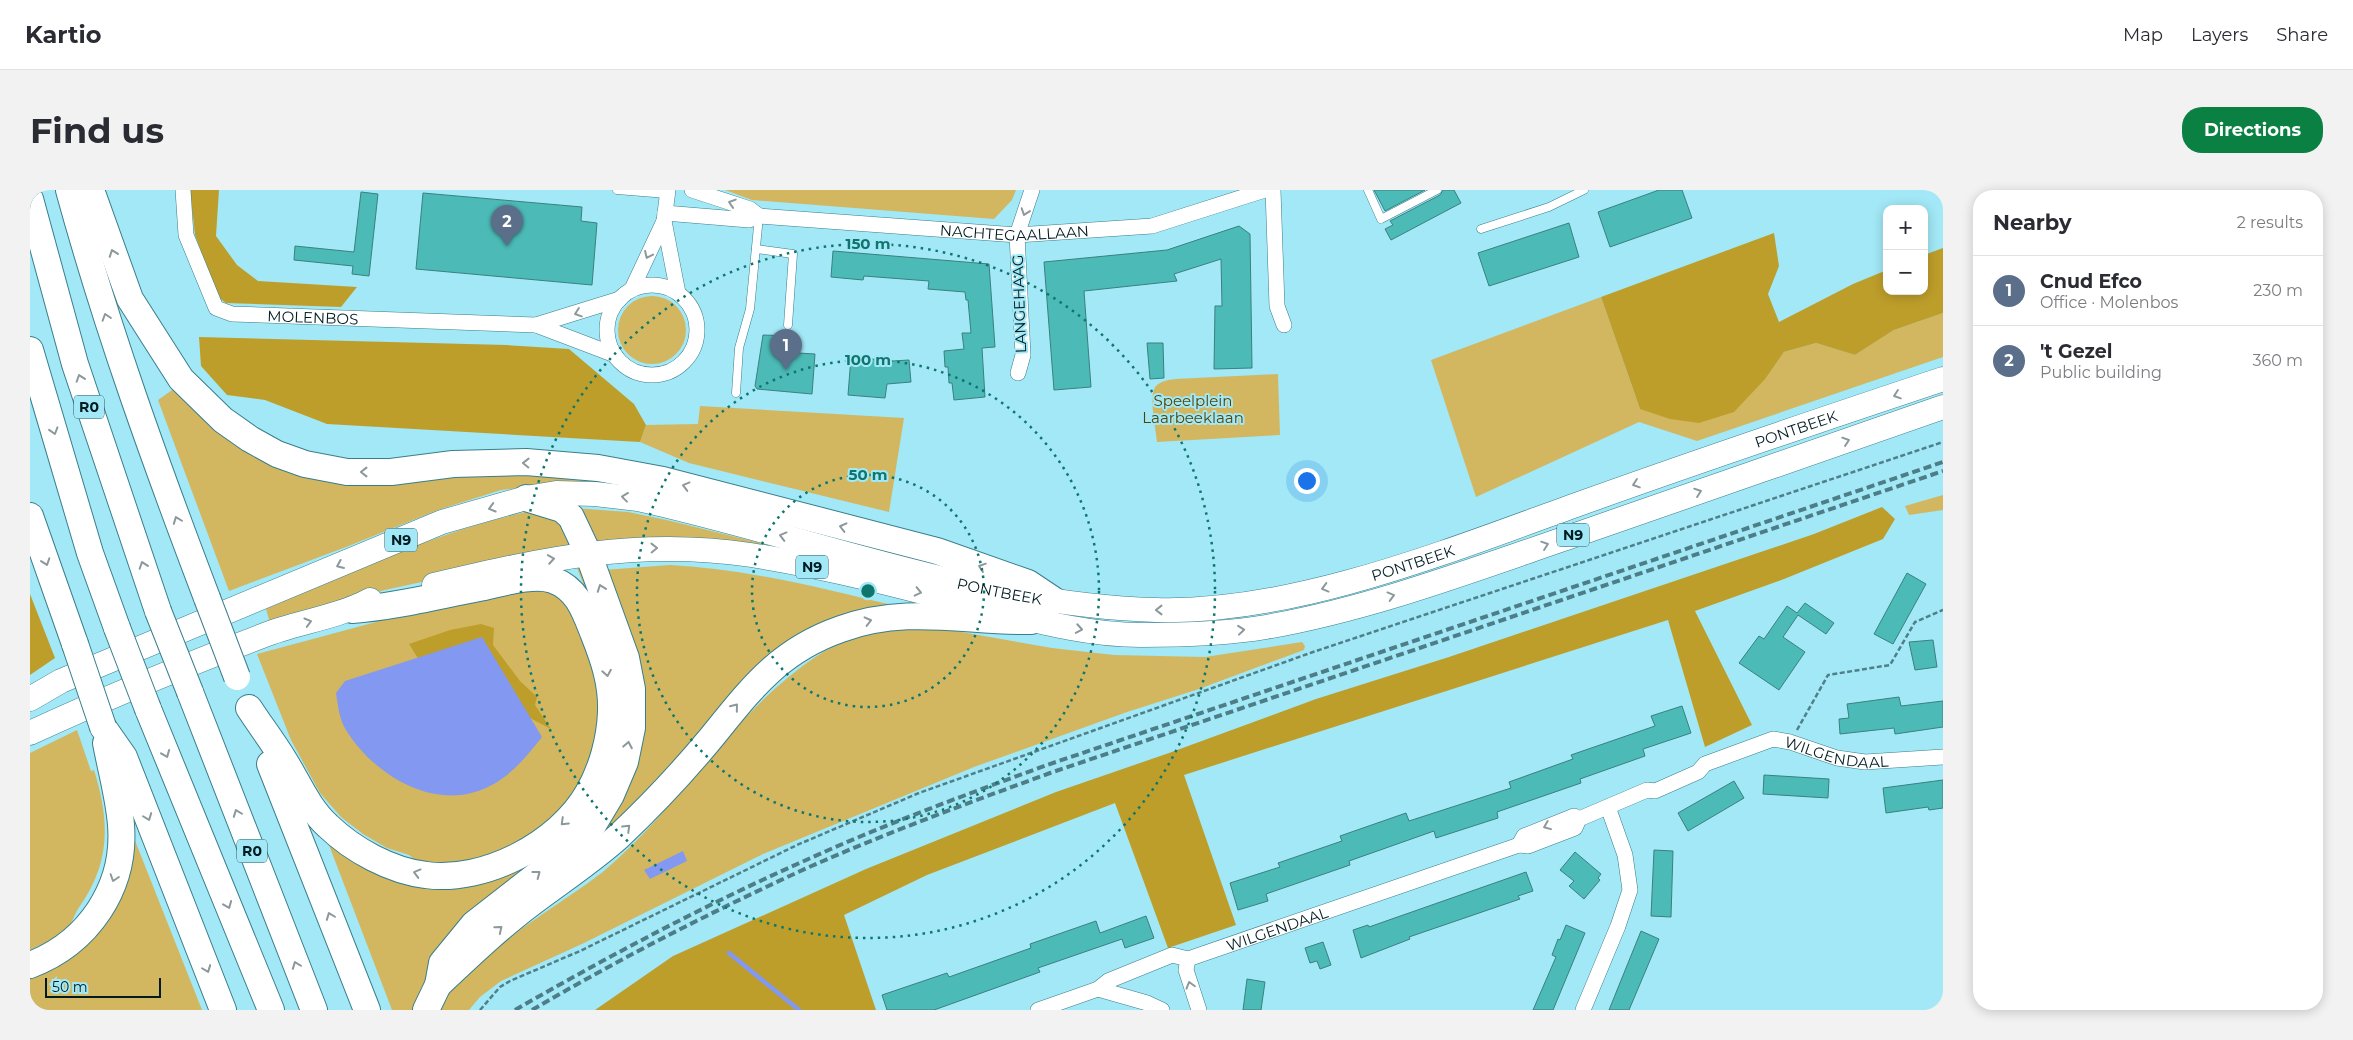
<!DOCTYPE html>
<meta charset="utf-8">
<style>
body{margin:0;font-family:Montserrat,sans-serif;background:#f2f2f3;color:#2b2b33}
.controls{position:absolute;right:15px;top:15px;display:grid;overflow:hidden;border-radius:10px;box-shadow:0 2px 12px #0003}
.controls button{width:45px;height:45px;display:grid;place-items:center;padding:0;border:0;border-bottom:1px solid #e1e1e2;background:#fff;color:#2b2b33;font:25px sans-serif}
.scale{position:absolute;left:15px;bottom:12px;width:116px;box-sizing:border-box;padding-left:5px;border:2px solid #001b21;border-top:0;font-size:14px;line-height:18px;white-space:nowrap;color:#001b21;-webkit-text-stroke:4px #a2e8f6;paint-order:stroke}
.you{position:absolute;left:1276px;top:290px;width:18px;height:18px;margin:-12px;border:4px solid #fff;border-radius:50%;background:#1a73e8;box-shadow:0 0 0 8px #1a73e833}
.badge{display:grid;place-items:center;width:32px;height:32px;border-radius:50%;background:#0b8043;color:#fff;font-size:16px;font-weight:700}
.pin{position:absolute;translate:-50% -41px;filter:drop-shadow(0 1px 2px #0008)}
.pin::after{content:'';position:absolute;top:26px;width:18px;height:15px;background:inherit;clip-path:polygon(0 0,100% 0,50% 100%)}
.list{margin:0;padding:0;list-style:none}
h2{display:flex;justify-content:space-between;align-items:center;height:65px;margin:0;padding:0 20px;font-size:21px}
h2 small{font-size:16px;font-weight:400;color:#7c7c81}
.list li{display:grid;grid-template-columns:32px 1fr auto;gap:15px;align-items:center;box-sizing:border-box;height:70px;padding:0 20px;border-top:1px solid #e1e1e2}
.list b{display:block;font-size:19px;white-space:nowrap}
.list p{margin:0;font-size:16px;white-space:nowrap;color:#7c7c81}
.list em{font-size:16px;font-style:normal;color:#7c7c81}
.map{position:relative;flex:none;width:1913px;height:820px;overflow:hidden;border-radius:20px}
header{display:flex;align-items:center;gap:30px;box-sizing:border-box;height:70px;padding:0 25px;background:#fff;border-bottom:1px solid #e1e1e2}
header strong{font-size:24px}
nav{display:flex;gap:28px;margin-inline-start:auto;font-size:18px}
.intro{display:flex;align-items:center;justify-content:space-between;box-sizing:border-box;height:120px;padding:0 30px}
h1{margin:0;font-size:35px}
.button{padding:12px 22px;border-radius:20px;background:#0b8043;color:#fff;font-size:18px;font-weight:700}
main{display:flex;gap:30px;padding:0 30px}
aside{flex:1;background:#fff;border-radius:20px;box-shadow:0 2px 12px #0003}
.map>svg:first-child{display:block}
</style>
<header>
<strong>Kartio</strong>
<nav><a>Map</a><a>Layers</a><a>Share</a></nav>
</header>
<div class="intro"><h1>Find us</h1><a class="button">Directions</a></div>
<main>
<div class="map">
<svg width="1913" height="820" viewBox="0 0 1913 820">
<rect width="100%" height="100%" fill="#a2e8f6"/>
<g fill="#d2b760">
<path d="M695 0H986L982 10 964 29 722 10Z"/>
<circle cx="622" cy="140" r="34"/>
<path d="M1571 107 1610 219 1736 188 1754 162 1786 153 1825 165 1864 140 1913 123V167L1667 251 1609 232 1446 307 1401 170Z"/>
<path d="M1248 184 1250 245 1127 252C1126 240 1118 205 1126 196 1131 191 1138 190 1145 189Z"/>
<path d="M145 198 239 270 478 280 616 296H504L471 300 408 320 316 357 199 401 128 210Z"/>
<path d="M670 216 874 228 859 322 659 273 610 252 616 235 668 234Z"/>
<path d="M1913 305V320L1879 325 1875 316Z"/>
<path d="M544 318 598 322 641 331 848 382 563 355Z"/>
<path d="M496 322C528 328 529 330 546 358L355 400 240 433 236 419C320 383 405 342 496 322Z"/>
<path d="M640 375C719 379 794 399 870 417L795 435 585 639 551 662 569 641 573 380Z"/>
<path d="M555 377C568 412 587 447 593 484 598 509 596 534 591 559 564 687 416 696 385 820H362L294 642C317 661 340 677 369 685 381 689 394 688 407 689 429 690 453 688 474 680 539 655 590 587 588 516 587 468 564 422 547 378Z"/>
<path d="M512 397 530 406 543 419 568 481 569 544 547 602 500 648 447 672 418 673 388 672 379 665 357 658 333 644 311 627 290 603 261 550 227 464 439 407Z"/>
<path d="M903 437 1022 458 1084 465 1175 467 1272 452 1275 456 1274 460 1166 500 1097 522 944 577 733 664 554 753 471 791 450 807 439 820H410C415 780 541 709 575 680 652 615 702 522 787 466 820 444 864 438 903 437Z"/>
<path d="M47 540 61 581 64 580C80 632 81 673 48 719 45 723 44 728 41 733 34 745 13 754 0 760V563Z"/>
<path d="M102 643 172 820H0V782L33 766Z"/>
</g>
<g fill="#be9e2a">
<path d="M160 0H189L186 46 207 75 228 91 327 97 311 117 196 113 188 107 165 45Z"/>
<path d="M1744 43 1749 76 1738 104 1749 132 1823 94 1857 80V101H1894V65L1913 58V123L1864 140 1825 165 1786 153 1754 162 1736 188 1704 222 1669 233 1640 229 1610 219 1571 107Z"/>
<path d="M169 147 476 155 539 159 604 214 616 235 610 252 297 234 235 210 197 205 171 176Z"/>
<path d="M1852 317 1865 329 1853 349 1754 389 1665 421 1722 535 1675 557 1638 430 1154 585 1206 735 1138 758 1085 613 897 685 814 725 846 820H565L643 766 836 679 1026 602 1139 563 1286 509 1419 467 1784 344Z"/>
<path d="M0 404 25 468 0 485Z"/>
<path d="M451 434 464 438 463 455 490 491 507 507 505 515 521 539 389 470 379 454 420 440Z"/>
</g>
<g fill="#8398f0">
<path d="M452 447 512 547C494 570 475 593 445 602 396 617 341 581 316 540 309 529 308 515 306 503L315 491Z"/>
<path d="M653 661 657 671 620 689 614 680Z"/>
</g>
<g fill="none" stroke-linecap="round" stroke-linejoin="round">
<path stroke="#8398f0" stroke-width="4.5" d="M699 763 769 820"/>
</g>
<g fill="#4cbab7" stroke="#3a817f">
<path d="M1344 0H1395L1355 21Z"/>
<path d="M1413 0H1424L1431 13 1361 50 1355 39 1363 35 1360 31 1410 5Z"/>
<path d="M1629 0H1652L1662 28 1580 57 1568 22Z"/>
<path d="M331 2 348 4 339 86 322 84 323 76 264 70 265 56 324 62Z"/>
<path d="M393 3 552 17 551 31 567 33 562 95 386 79Z"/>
<path d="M1539 33 1549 67 1459 96 1448 63Z"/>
<path d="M1209 36 1220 44 1222 178 1184 179 1185 116H1192L1191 69 1144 84 1147 91 1054 101 1061 197 1024 200 1014 72 1137 60Z"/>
<path d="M803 61 959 74 965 157 952 158 955 207 924 210 922 193H919L918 177H915L914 161 934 159 932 143H941L938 110H936L935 102 898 99 899 91 834 86 833 90 801 87Z"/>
<path d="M733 145 763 146 769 149 768 163 785 164 782 204 727 199 725 196Z"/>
<path d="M1117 153H1133L1134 188 1120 189Z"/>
<path d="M821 167 863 171 879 170 881 192 857 194 855 208 818 205Z"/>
<path d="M1877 383 1896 394 1863 454 1844 444Z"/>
<path d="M1775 413 1804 433 1796 444 1768 425 1753 447 1775 462 1749 500 1709 473 1729 446 1734 449 1757 416 1767 423Z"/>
<path d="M1903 450 1907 477 1885 480 1879 452Z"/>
<path d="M1869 507 1871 516 1913 511V537L1865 544 1864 538 1810 544 1809 529 1819 528 1817 514Z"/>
<path d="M1652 516 1661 543 1613 559 1615 566 1550 589 1551 593 1467 622 1468 628 1406 648 1404 641 1319 671 1320 675 1236 704 1238 711 1208 720 1200 693 1250 677 1248 673 1312 651 1310 646 1376 623 1379 631 1481 598 1479 592 1543 569 1541 565 1625 536 1621 526Z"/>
<path d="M1734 585 1799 589 1798 608 1733 604Z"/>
<path d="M1913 590V618L1899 620 1898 617 1856 623 1853 598Z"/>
<path d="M1704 591 1714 608 1658 641 1648 623Z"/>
<path d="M1624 660 1643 661 1641 727 1621 726Z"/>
<path d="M1545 662 1571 684 1568 688 1570 690 1554 709 1539 696 1544 691 1530 680Z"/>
<path d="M1496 682 1503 701 1488 706 1490 709 1379 747 1380 749 1331 768 1323 740 1338 735 1339 737Z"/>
<path d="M1116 726 1124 748 1095 758 1092 749 1008 778 1010 782 904 820H857L852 805 917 783 919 787 1001 758 1000 754 1066 731 1070 743Z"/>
<path d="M1536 735 1555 743 1523 820H1503L1526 767 1522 765 1528 749 1530 750Z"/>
<path d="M1611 741 1629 749 1599 820H1579Z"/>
<path d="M1293 752 1301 775 1290 779 1287 771 1280 773 1275 758Z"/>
<path d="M1217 789 1235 792 1231 820H1213Z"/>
</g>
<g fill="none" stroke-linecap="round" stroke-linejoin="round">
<g stroke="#397e8b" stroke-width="9">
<g id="service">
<path d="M587 0 637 4"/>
<path d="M1338 0 1351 29 1407 0"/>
<path d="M1451 39 1519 17 1554 0"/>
<path d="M726 59 763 64 758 135"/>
<path d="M706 203 709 158 720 119 729 26"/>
</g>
</g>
<g stroke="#397e8b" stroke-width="16">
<g id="minor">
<path id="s1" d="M153 0 156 45 186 118 202 124 506 135 590 109"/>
<path d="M1243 0 1247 116 1254 135"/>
<path d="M635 23 719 30 729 26 720 19 662 0"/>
<path id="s2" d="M729 26 987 45 1122 36 1235 0"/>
<path d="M634 31 648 103"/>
<circle cx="622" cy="140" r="45"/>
<path d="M602 99 634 31 638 0"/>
<path d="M506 135 585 165"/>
<path d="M988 183 993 165 987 45 1002 0"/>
<path d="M1489 655 1494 646 1544 626 1549 629"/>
<path d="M1158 769 1156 780 1169 820"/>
<path d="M1068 799 1117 813 1132 820"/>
<path id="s3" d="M1008 820 1068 799 1078 791 1142 765 1158 769 1489 655 1498 656 1545 638 1549 629 1617 600 1625 601 1668 582 1675 574 1743 549 1760 552 1807 568 1835 572 1913 567"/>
<path d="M1553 820 1588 736 1600 700 1595 665 1578 617"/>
</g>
</g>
<g stroke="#397e8b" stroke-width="25">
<g id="trunk">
<path d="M404 395C515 369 606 348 721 365 798 377 875 397 950 417 1003 430 1056 445 1111 445 1153 445 1196 444 1236 437 1344 418 1448 378 1551 343 1672 301 1792 259 1913 217"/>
<path id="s4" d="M0 509 31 491 412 332 496 308 526 303 565 304 608 309C780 347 948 415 1126 420 1263 424 1418 361 1546 315 1668 271 1790 230 1913 189"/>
<path d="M0 543C75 508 154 476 232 446 267 432 306 428 340 410"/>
</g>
</g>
<g stroke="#397e8b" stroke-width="28">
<g id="motorway">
<path d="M39 0C77 139 126 274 177 408"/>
<path d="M61 0 100 109 151 189 193 230 220 249 247 264 275 274 317 282H361L423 274 496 272 568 278 633 290 907 361 998 393 1025 411"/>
<path d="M0 9 45 174 128 421"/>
<path d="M0 160 60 363 87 438"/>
<path d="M0 326 45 454"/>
<path d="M160 502 284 820"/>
<path d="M219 518C230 535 243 552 254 570 268 592 278 618 298 636 323 660 361 681 396 685 454 693 529 654 558 603 572 579 580 549 581 522 582 494 574 470 564 445 555 422 548 399 523 390 504 383 469 394 449 398 407 406 364 417 322 420"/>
<path d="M118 519 241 820"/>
<path d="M73 537 94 567 193 820"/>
<path d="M240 574 337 820"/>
<path d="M0 775C58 753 96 698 91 635 89 608 81 580 76 553"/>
<path d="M408 795C439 766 469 737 504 711 532 690 561 671 588 647 621 616 652 583 681 548 721 499 748 461 811 439 876 415 935 432 1001 431"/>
<path d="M396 820 408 795 412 773 444 734 534 664 563 635 581 605 595 572 602 538V499L596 468 558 363 541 327 532 319 496 308"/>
</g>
</g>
<g stroke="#4f8089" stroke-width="2.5" stroke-dasharray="5 2.5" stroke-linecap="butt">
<path d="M1767 540 1798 485 1860 475 1885 432 1913 420"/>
<path d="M450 820 470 797 480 791 550 761 767 655 889 603 1283 462 1913 252"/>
</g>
<use href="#service" stroke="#fff" stroke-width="8"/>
<use href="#minor" stroke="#fff" stroke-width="15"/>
<use href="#trunk" stroke="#fff" stroke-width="24"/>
<use href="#motorway" stroke="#fff" stroke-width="26"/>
<g stroke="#4d7d87" stroke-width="4" stroke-dasharray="8 4" stroke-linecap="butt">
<path d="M485 820C579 766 675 715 774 671 853 635 935 605 1017 575L1913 272"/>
<path d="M502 820C591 768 683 721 777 678 856 643 938 613 1020 583L1913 281"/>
</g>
<g stroke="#397e8b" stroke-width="28" stroke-linecap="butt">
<g id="motorway-bridge">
<path d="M177 408 207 487"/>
<path d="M128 421 160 502"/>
<path d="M87 438 118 519"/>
<path d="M45 454 73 537"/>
</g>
</g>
<use href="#motorway-bridge" stroke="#fff" stroke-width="26"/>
</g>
<defs><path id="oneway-chevron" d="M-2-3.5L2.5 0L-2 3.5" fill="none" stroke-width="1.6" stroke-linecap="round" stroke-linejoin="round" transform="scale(1.25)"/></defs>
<g stroke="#8c989b">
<use href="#oneway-chevron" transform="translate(702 13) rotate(-162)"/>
<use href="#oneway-chevron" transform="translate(995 22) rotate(109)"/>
<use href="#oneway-chevron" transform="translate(83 63) rotate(-110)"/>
<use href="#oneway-chevron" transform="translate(618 65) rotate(115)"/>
<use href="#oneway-chevron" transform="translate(548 123) rotate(161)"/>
<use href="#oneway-chevron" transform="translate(76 127) rotate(-108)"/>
<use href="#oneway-chevron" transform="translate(50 188) rotate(-109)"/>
<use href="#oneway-chevron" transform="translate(1867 205) rotate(161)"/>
<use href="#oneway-chevron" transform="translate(24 241) rotate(73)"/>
<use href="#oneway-chevron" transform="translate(1816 251) rotate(-19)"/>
<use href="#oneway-chevron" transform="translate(496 273) rotate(-179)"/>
<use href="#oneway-chevron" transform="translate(334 282) rotate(-180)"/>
<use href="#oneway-chevron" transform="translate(1606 294) rotate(161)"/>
<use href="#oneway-chevron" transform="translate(656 296) rotate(-165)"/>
<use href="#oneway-chevron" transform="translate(1668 302) rotate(-19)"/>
<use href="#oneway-chevron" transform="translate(595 307) rotate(-173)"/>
<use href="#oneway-chevron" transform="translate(462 318) rotate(164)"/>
<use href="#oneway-chevron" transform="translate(147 330) rotate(-111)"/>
<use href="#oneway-chevron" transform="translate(813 337) rotate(-166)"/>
<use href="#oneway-chevron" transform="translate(753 346) rotate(-165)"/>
<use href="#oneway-chevron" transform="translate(1515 355) rotate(-19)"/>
<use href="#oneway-chevron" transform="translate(624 358) rotate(-1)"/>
<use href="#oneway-chevron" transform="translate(521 369) rotate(-9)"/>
<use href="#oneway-chevron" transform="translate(16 372) rotate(71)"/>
<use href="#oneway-chevron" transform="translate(113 375) rotate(-109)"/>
<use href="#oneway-chevron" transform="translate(310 375) rotate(157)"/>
<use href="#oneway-chevron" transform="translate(952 377) rotate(-161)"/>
<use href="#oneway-chevron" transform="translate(571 398) rotate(-110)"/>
<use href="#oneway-chevron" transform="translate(1295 398) rotate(165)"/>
<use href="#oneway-chevron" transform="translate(888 402) rotate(13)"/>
<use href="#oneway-chevron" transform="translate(1361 406) rotate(-15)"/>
<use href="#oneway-chevron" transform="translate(1129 420) rotate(-180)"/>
<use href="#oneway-chevron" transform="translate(838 431) rotate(-14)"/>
<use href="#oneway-chevron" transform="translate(278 432) rotate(-16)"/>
<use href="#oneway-chevron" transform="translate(1049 439) rotate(10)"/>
<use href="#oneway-chevron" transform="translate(1211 440) rotate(-6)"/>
<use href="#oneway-chevron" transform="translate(577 483) rotate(80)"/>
<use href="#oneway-chevron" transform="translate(705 517) rotate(-51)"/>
<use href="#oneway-chevron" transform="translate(598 555) rotate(-79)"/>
<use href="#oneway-chevron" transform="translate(136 564) rotate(68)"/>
<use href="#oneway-chevron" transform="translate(207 623) rotate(-111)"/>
<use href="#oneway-chevron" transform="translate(118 627) rotate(69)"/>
<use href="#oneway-chevron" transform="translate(534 632) rotate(136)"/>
<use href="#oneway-chevron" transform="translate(1517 636) rotate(158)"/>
<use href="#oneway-chevron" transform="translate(597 638) rotate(-44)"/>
<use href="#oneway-chevron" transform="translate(387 683) rotate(-165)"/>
<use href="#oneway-chevron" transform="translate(507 684) rotate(-37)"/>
<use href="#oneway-chevron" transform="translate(84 688) rotate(108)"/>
<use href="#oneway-chevron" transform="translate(198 715) rotate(68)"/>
<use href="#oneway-chevron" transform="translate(300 726) rotate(-111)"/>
<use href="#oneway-chevron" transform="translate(469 739) rotate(-39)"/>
<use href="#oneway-chevron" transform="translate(266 775) rotate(-111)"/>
<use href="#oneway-chevron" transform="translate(177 779) rotate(69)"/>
<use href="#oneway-chevron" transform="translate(1160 795) rotate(-106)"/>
</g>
<g fill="none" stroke="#0f766e" stroke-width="2.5" stroke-dasharray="2.5 5">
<circle cx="838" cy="401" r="116"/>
<circle cx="838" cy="401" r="231"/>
<circle cx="838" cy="401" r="347"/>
</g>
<g text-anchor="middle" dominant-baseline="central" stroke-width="4" stroke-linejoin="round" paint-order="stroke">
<g fill="#a2e8f6" stroke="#315861" stroke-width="1">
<rect x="44" y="205.5" width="30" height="23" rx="4"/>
<rect x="1527" y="333.5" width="32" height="23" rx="4"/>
<rect x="355" y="338.5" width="32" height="23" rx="4"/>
<rect x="766" y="365.5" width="32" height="23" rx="4"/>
<rect x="207" y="649.5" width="30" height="23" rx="4"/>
</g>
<g font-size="14" font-weight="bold" fill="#001b21">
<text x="59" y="217">R0</text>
<text x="1543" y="345">N9</text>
<text x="371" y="350">N9</text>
<text x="782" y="377">N9</text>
<text x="222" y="661">R0</text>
</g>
<g font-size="15" fill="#001b21" stroke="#a2e8f6">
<text stroke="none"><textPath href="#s2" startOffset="256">NACHTEGAALLAAN</textPath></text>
<text transform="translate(989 114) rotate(-92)">LANGEHAAG</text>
<text stroke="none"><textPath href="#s1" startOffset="222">MOLENBOS</textPath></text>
<text stroke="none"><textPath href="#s4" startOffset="1848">PONTBEEK</textPath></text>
<text stroke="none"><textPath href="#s4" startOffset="1442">PONTBEEK</textPath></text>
<text stroke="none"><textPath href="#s4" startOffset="1022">PONTBEEK</textPath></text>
<text stroke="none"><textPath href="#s3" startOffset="859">WILGENDAAL</textPath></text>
<text stroke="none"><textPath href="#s3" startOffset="256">WILGENDAAL</textPath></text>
</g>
<g font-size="15" fill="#534302" stroke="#a2e8f6">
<text x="1163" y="210">Speelplein<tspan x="1163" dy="17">Laarbeeklaan</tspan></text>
</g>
</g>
<circle cx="838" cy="401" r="8" fill="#0f766e" stroke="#a2e8f6" stroke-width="2.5"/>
<g font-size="15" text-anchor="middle" font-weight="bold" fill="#0f766e" stroke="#a2e8f6" stroke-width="4" stroke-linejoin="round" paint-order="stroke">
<text x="838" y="59">150 m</text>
<text x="838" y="175">100 m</text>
<text x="838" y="290">50 m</text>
</g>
</svg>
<div class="controls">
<button>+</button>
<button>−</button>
</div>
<div class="scale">50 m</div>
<div class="you"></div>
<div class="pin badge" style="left:756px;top:180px;background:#5c6f8a">1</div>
<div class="pin badge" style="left:477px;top:56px;background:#5c6f8a">2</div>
</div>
<aside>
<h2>Nearby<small>2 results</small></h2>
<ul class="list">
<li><span class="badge" style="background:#5c6f8a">1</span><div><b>Cnud Efco</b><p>Office · Molenbos</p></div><em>230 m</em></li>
<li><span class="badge" style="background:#5c6f8a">2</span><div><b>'t Gezel</b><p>Public building</p></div><em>360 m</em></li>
</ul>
</aside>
</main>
